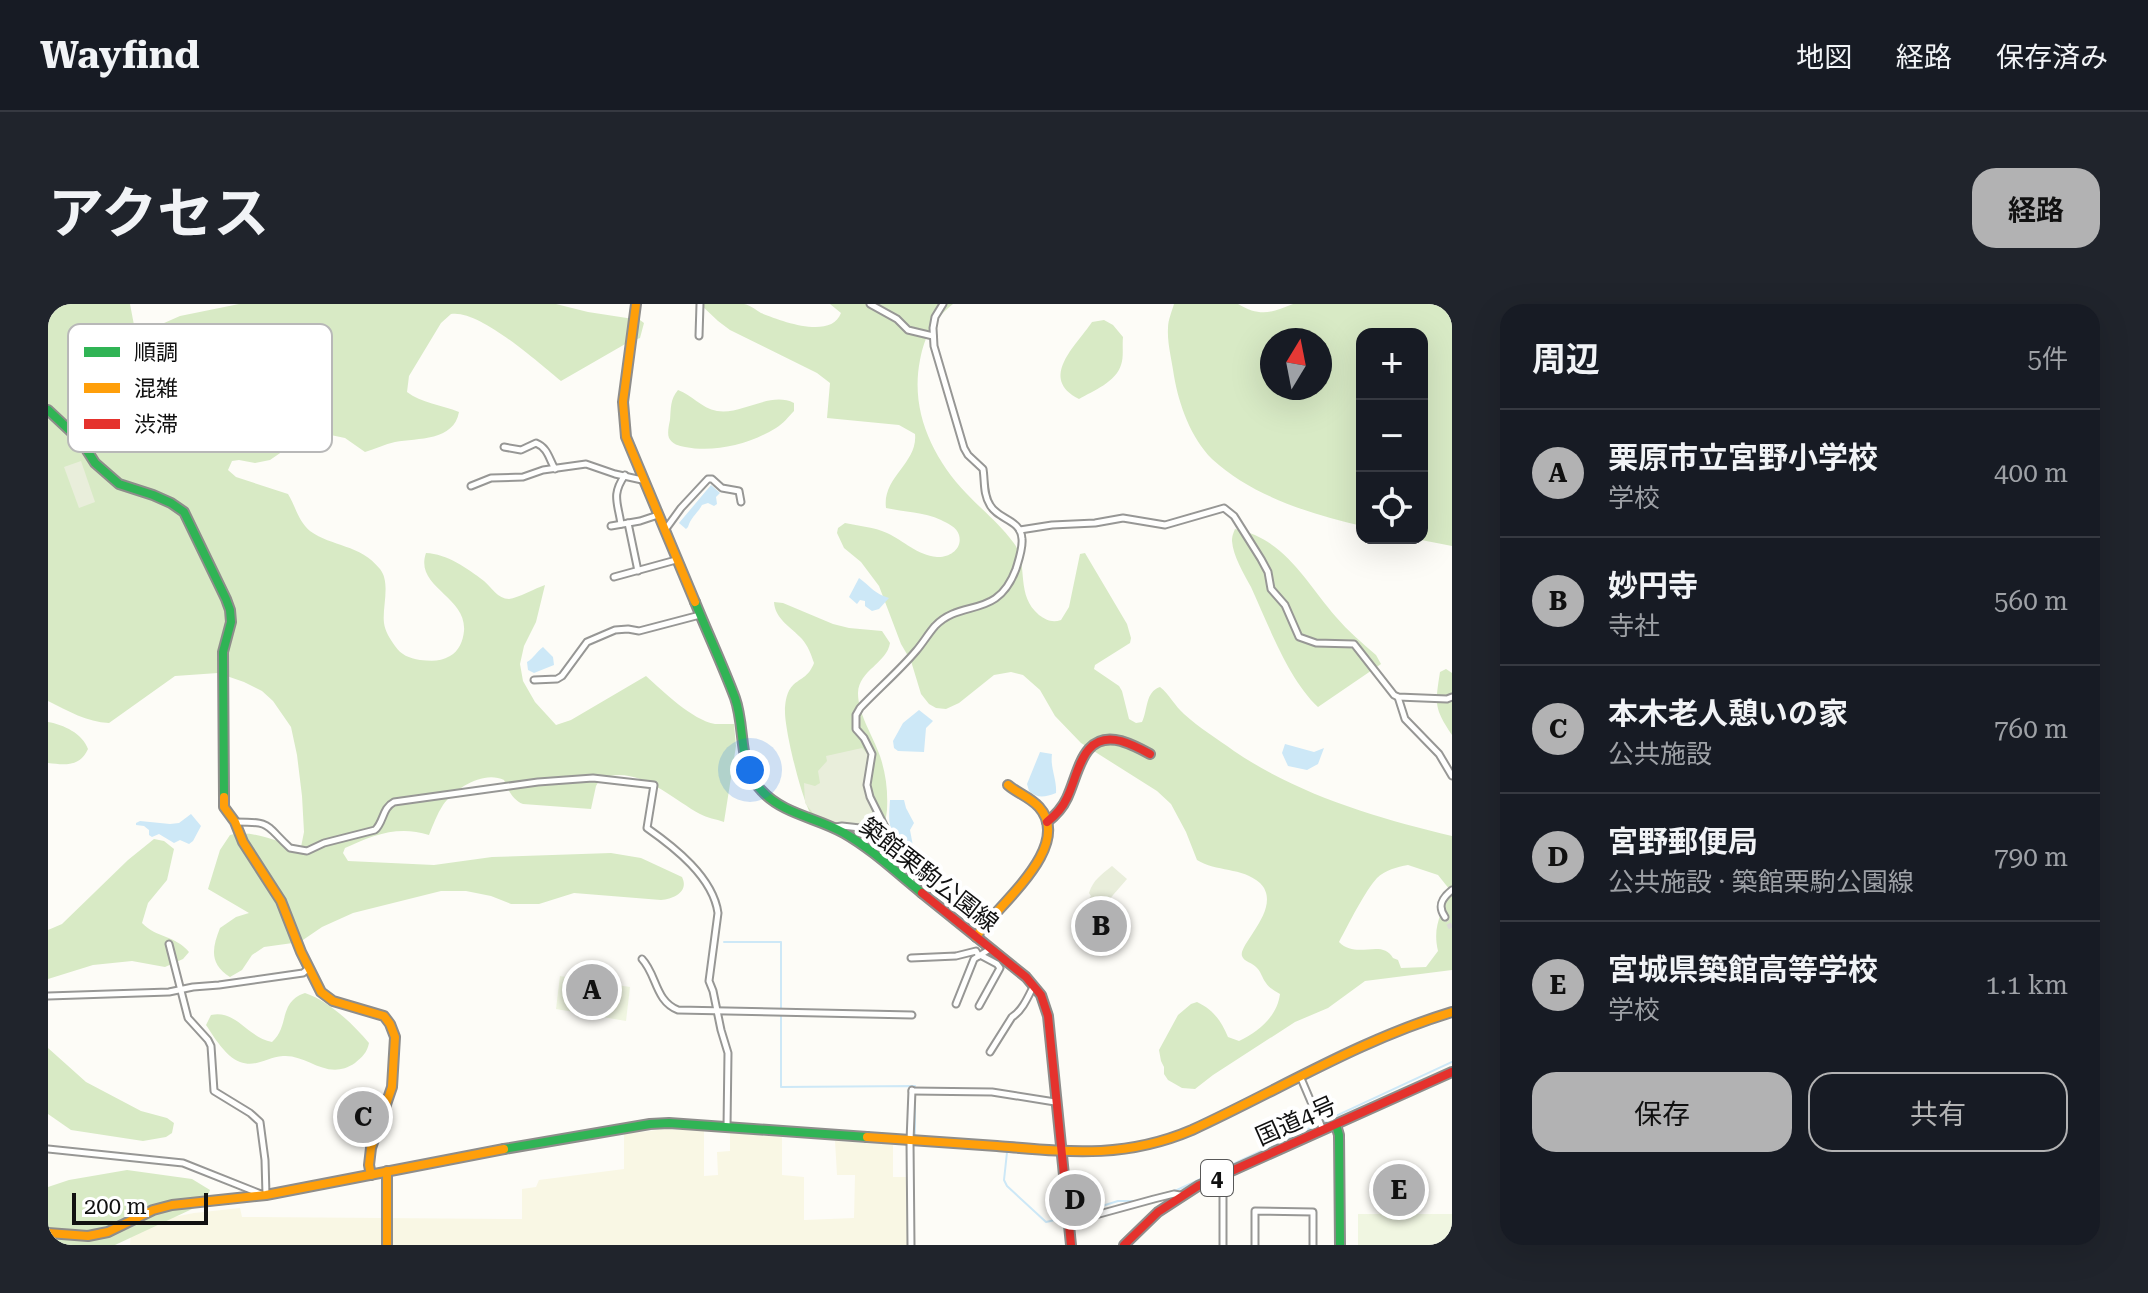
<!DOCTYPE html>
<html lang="ja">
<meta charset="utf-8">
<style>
body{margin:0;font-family:"Roboto Serif","Noto Sans JP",serif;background:#20242c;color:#f1f3f6}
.controls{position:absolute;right:24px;top:24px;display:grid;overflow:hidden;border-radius:16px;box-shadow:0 8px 32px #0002}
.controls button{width:72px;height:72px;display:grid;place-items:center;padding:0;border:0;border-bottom:2px solid #363941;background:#171b24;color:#f1f3f6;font:40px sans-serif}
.compass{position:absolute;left:1212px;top:24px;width:72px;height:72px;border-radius:50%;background:#171b24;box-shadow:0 8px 32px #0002;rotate:10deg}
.scale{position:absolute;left:24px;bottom:20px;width:136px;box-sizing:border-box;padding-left:8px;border:4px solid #111;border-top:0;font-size:22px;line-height:28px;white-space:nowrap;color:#111;-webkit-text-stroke:6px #fff;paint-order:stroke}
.you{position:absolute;left:702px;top:466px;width:28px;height:28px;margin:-20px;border:6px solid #fff;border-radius:50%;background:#1a73e8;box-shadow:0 0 0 12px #1a73e833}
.badge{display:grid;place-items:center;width:52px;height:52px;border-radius:50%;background:#b2b2b3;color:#111;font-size:26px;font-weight:700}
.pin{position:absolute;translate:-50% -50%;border:4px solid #fff;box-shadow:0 2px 8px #0006}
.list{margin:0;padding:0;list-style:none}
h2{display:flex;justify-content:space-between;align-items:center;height:104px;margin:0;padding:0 32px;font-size:34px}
h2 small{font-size:26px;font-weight:400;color:#9ea1a6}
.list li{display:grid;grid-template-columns:52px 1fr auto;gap:24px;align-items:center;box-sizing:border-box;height:128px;padding:0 32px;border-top:2px solid #363941}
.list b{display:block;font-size:30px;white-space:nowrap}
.list p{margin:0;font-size:26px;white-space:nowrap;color:#9ea1a6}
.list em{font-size:26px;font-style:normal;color:#9ea1a6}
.actions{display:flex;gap:16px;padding:24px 32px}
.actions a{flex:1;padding:18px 0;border:2px solid #b2b2b3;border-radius:24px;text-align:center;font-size:28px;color:#b2b2b3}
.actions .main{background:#b2b2b3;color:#111}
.icon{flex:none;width:44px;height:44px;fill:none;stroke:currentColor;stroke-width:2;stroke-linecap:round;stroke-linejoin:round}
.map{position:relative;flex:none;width:1404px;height:941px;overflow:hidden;border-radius:24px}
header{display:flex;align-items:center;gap:48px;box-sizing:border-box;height:112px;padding:0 40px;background:#171b24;border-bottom:2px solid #363941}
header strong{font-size:38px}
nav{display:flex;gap:44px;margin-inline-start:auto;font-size:28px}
.intro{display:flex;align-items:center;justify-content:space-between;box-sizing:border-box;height:192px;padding:0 48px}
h1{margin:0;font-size:56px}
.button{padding:20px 36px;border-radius:24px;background:#b2b2b3;color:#111;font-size:28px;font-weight:700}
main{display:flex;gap:48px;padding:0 48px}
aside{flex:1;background:#171b24;border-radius:24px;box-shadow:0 8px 32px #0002}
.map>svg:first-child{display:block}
</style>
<header>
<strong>Wayfind</strong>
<nav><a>地図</a><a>経路</a><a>保存済み</a></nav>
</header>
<div class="intro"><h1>アクセス</h1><a class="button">経路</a></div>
<main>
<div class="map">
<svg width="1404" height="941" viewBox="0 0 1404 941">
<rect width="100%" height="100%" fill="#fdfcf7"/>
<path fill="#f9f7e4" d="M618 825 656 827V872L670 871 669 848 682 847V829L734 833V871L756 873V916L806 914 807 871H789L787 837 845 841V873H859V941H82L83 926 115 915 146 909 192 904 194 913 474 915V885L488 883 491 876 576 865V830Z"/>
<g fill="#d8eac5" fill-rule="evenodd">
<path d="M0 0H82L86 21 89 25 94 26 107 23 132 12 191 0H508L540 8 592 16 596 19 592 34 579 39 513 77C491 59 431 5 403 10L393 19 361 72 359 88C373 99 394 101 411 108 406 137 370 134 347 138 337 140 327 145 317 148L297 134 273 129 257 132 222 156 207 159 191 156 184 157 180 166 188 173 240 190C248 203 250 217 262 227 284 243 312 240 332 265 343 279 334 303 336 319 337 327 342 335 347 342 353 351 361 354 372 356 383 357 392 358 402 352 411 347 415 337 416 327 419 292 366 283 378 249 399 250 419 264 436 277 443 283 450 295 461 295 470 294 488 284 497 281L488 318 476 342 472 360 475 377 487 398 508 421 523 416 598 372C615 387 644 416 667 420 673 420 680 420 686 420L688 442 676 518C668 515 659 514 652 510 623 494 588 459 552 475L548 482 543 505 475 500C465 496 460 486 456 476 436 466 407 484 395 501 389 510 385 521 381 531 350 521 325 531 297 544L295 549 300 557 386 561 444 553 563 549 593 554 634 573C641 587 627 595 613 596L526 589 491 600H463L443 592 418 587H393L305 609 274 623 252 638 216 643 204 651 194 666 182 673C161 660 164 644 172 624L188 613 201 609 160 585 172 546 182 531C207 525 229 539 253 543L256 528 254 492 249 451 243 423 225 397 214 387 196 378 170 369 127 372 61 419C39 418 20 407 0 397Z"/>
<path d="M652 0C666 0 683 0 696 0 702 1 708 6 713 9 733 17 783 36 793 9L782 0H905C885 16 877 31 872 56 862 106 884 153 918 189 934 206 952 220 965 238 982 259 966 290 991 311 998 316 1004 319 1013 316L1021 303 1032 250 1037 249 1079 320 1083 334 1082 339 1047 361 1046 365 1071 382 1074 387 1081 415 1088 419 1094 418C1100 406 1097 388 1112 383 1121 390 1127 402 1136 410 1151 424 1170 435 1186 447 1251 491 1329 514 1404 532V666L1317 677 1280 704 1247 718 1165 771 1147 785 1134 784 1120 776 1116 770V763L1113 757 1111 746 1130 711 1143 700 1149 698C1166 706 1173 717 1180 733L1191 737C1210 728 1229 713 1232 690 1227 687 1221 684 1218 679 1214 674 1213 667 1208 663 1205 659 1196 658 1194 652 1190 640 1236 603 1212 579 1194 563 1168 568 1149 556L1138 528 1123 500 1109 487 1033 439 1007 412 992 386 975 371 963 368 946 371 911 399 898 405 888 404 881 400 873 390 863 357 853 340 831 282 813 258 796 244 789 229 790 224 797 219C811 222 826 223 839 229 856 237 869 251 889 253 901 254 915 245 911 231 909 223 899 219 893 216 876 208 856 208 838 204 834 173 870 159 867 130L851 121 779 114 782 79 769 69 682 26 670 17ZM1360 561 1390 571 1402 586C1394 610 1384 621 1390 647L1378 663 1353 664 1350 656 1345 654C1334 634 1309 656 1291 638 1300 621 1317 587 1329 574 1337 566 1349 563 1360 561Z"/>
<path d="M1126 0H1190C1212 13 1223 9 1245 0H1404V242L1363 234H1374V30H1314V222C1262 210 1204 192 1164 155 1143 134 1131 101 1126 72 1124 57 1119 39 1120 24 1120 16 1124 7 1126 0ZM1224 36H1272V84H1224Z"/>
<path d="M1056 16 1065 21 1075 33C1074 42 1076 53 1073 61 1068 78 1045 87 1031 95 990 74 1028 42 1044 18Z"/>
<path d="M630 86C644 91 653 104 669 107 695 111 722 87 746 99V107C741 112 735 120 728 124 702 140 667 149 637 143 631 142 624 140 621 134 619 129 621 121 622 116 623 105 622 95 630 86Z"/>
<path d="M1187 225C1236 234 1258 278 1288 313 1300 327 1314 339 1328 351L1333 360 1270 403C1240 375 1220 320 1203 283 1196 270 1185 252 1184 237 1184 232 1185 230 1187 225Z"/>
<path d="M726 298 735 299 785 320 801 324 834 327 842 339C839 359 811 366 810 389 810 410 825 432 832 452 838 470 840 487 839 506 838 514 837 522 833 529 827 539 816 538 806 537 796 536 770 522 765 514 754 498 737 427 737 408 738 370 757 383 766 359 763 350 760 342 754 335 743 323 727 315 726 298Z"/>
<path d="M1398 365 1404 369V431C1386 404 1387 400 1392 368Z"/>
<path d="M0 418C16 421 34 429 40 445 32 463 17 461 0 459Z"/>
<path d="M106 535 116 537 126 545 119 576 100 599 94 619C108 634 127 631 141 648L135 655 117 663 84 657 45 661 0 675V626L14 620 80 556Z"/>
<path d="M257 689C281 697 305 720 321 739 319 749 314 753 307 759 279 778 260 750 235 752 219 753 208 764 192 758 177 752 166 733 158 721L163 711C188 705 200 734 224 738 242 722 230 698 257 689Z"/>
<path d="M0 744 38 778 93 807 119 814 126 819 124 829 118 833 95 837 23 826 0 810Z"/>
<path d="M79 866 144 875 162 886 157 899 67 941H0V883L21 876Z"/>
</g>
<g fill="#e9eedb">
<path d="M33 157 47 198 31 204 16 163Z"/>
<path d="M814 444 821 451 815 480 829 523 780 517 768 513 757 499 756 479 767 482 772 479 770 467 779 457 778 452Z"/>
<path d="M1064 562 1079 575 1052 606 1040 596 1043 592 1041 589C1045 576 1054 570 1064 562Z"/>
</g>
<g fill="#f0f6e1">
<path d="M512 672 582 683 578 717 508 705Z"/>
<rect x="1310" y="910" width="94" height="31"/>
</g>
<g fill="#cde8f7">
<path d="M663 181 672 189 668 193 669 200 666 202 660 199 654 201C649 210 643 213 640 223L638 225 631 219Z"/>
<path d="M811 274C823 283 827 290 841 294L831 305 824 307 817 302V297L812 296 809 300 801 293Z"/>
<path d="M495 343 505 353 506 361 486 369 480 366 479 358C486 354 488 348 495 343Z"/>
<path d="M871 406 885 417 878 424 876 448 850 447 846 444 845 437 855 419Z"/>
<path d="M1237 440 1266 448 1276 444 1270 460 1259 466 1240 462 1234 449Z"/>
<path d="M992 448 1004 450C1002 464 1009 475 1008 489 997 493 990 495 981 487L979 480Z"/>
<path d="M842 496H856L858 504 866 519 862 526 865 542 862 543C840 528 840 523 842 496Z"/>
<path d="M143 510 153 522 145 537 141 540 132 536 126 539 111 530 104 533 101 531V526L96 522 88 521V519L92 517 122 520 131 519Z"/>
</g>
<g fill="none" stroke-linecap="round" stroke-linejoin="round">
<g stroke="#cde8f7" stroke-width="2">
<path d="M676 638H733V783L867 782V784"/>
<path d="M867 791V832L960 839 956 876 959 882 998 918 1016 914"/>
<path d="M1099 894 1129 886 1404 758"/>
<path d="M1022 912 1070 897H1089"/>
</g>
<path stroke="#dad9d4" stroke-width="5" stroke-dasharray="5 2.5" stroke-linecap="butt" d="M1397 613 1404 626"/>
<g stroke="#979795" stroke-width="9">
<g id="street">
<path d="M822 0 849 15 860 26 885 32"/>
<path d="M651 32 652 0"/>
<path d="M456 143 473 146 488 139C500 144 501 155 507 165"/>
<path d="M423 182 443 174 475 173 495 166 538 160 567 170 594 176"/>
<path d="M580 219 590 267"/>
<path d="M573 220C570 199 563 191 577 171"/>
<path d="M563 222 592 217 610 211"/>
<path d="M617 226 633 204 660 175H664L674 184 691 187 693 198"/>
<path d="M972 226 1004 221 1047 219 1075 214 1117 221 1176 204 1186 212 1213 255 1220 268 1223 285 1237 301 1251 333 1268 339 1306 340 1346 391 1350 393 1399 395 1404 393"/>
<path d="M566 273 628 256"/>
<path d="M486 376 509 375 514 372 539 338 567 326 580 325 591 327 652 311"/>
<path d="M1350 393 1357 415 1391 450 1404 472"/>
<path d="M187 518C225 518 216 520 242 544L259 547 276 539 327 526C336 518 334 504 346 498L490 478 545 474 606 481 599 524C626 543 665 573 670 609L661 677 665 687 673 726 680 749 679 823"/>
<path d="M787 523 794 522 839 527"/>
<path d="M863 580 862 548 847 538 839 527 822 493 819 481 824 450 816 434 808 425V411L812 404C830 385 851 367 868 347 875 339 880 330 887 322 914 294 949 316 968 265 971 255 975 244 974 235 973 215 950 216 942 201 935 190 937 177 935 165L920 151 916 144 886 42 885 24 887 13 895 0"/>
<path d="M1397 613C1389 602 1394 594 1404 586"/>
<path d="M121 640 140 714 160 736 163 742 166 787 202 809 212 818 217 856 218 891"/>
<path d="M863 654 908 652 928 647 931 652"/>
<path d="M594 655C609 671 607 697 630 706L864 711"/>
<path d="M0 692 121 688 145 683 171 681 255 669 261 664"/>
<path d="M908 700 926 655 942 645"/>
<path d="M931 702 952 664 949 660 934 652"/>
<path d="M942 748 964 713C974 707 980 693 985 683"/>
<path d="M1252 772 1275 826"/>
<path d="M864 787 944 788 1007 798"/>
<path d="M0 845 135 859 213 890"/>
<path d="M1022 918 1106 895 1126 890 1132 891"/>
<path d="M863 941 862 837 864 786"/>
<path d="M1175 941V871"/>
<path d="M1207 941V907L1265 908V941"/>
</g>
</g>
<g stroke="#8e8d8b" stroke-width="12">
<g id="fast">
<path d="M0 106 33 137 47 159 71 180 105 191 123 199 136 208 178 295 182 306 183 318 175 348 176 493"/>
<path d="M647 298C660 330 675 362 687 394 698 425 689 462 714 487 735 510 770 514 796 529 824 545 848 568 874 589"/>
<path d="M1288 821 1291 831 1292 941"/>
<path d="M456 845 602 820 621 819 819 833"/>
</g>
</g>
<g stroke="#8e8d8b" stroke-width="12">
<g id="slow">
<path d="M588 0 575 98 578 133 647 298"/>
<path d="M176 493V503L187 518 195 538 233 597 253 648 273 688 285 697 336 712 342 720 347 733 344 783 323 844 321 861 323 871"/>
<path d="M928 633C947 603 1027 543 991 503 982 493 969 489 960 481"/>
<path d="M819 833C863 836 906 839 949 842 1020 848 1076 855 1144 826 1233 785 1309 737 1404 708"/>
<path d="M339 867V941"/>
<path d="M0 929 40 932 60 928 105 906 124 901 218 891 456 845"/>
</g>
</g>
<g stroke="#8e8d8b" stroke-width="12">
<g id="jam">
<path d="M999 518C1008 511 1014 505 1019 494 1031 469 1034 427 1073 437 1083 440 1093 445 1102 450"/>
<path d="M874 589 978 673 993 691 1000 712 1023 941"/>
<path d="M1076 941 1110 908 1150 882 1404 768"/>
</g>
</g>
<use href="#street" stroke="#fffffe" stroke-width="5"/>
<use href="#fast" stroke="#30b455" stroke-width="8"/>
<use href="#slow" stroke="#ff9f0a" stroke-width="8"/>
<use href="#jam" stroke="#e5322d" stroke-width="8"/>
</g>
<g text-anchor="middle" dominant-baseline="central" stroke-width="8" stroke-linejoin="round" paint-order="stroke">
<rect fill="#fff" stroke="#585858" stroke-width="2" x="1153" y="856" width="32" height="36" rx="6"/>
<g font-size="22" font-weight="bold" fill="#111">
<text x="1169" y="874">4</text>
</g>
<g font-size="24" fill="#111" stroke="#fff">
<text transform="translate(881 571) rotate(38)">築館栗駒公園線</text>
<text transform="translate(1248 817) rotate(-24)">国道4号</text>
</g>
</g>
<rect x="20" y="20" width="264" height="128" rx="12" fill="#fff" stroke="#b8b8b8" stroke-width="2"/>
<rect x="36" y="43" width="36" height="10" fill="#30b455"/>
<rect x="36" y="79" width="36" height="10" fill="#ff9f0a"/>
<rect x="36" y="115" width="36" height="10" fill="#e5322d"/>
<g font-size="22" fill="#111">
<text x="86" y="56">順調</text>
<text x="86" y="92">混雑</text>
<text x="86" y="128">渋滞</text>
</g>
</svg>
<div class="controls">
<button>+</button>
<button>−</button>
<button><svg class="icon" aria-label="locate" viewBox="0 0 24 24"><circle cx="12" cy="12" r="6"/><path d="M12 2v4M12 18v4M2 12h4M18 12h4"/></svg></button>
</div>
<svg class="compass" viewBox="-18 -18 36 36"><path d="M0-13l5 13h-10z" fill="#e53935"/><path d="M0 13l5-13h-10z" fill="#9ea1a6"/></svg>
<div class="scale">200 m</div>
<div class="you"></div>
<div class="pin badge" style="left:544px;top:686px">A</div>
<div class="pin badge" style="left:1053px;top:622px">B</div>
<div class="pin badge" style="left:315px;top:813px">C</div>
<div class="pin badge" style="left:1027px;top:896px">D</div>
<div class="pin badge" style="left:1351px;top:886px">E</div>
</div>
<aside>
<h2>周辺<small>5件</small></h2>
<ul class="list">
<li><span class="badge">A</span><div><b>栗原市立宮野小学校</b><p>学校</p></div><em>400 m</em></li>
<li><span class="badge">B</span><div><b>妙円寺</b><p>寺社</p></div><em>560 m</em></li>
<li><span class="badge">C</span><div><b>本木老人憩いの家</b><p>公共施設</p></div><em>760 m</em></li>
<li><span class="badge">D</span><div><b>宮野郵便局</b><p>公共施設 · 築館栗駒公園線</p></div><em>790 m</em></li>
<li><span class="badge">E</span><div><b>宮城県築館高等学校</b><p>学校</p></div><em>1.1 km</em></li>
</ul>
<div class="actions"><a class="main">保存</a><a>共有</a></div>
</aside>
</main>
